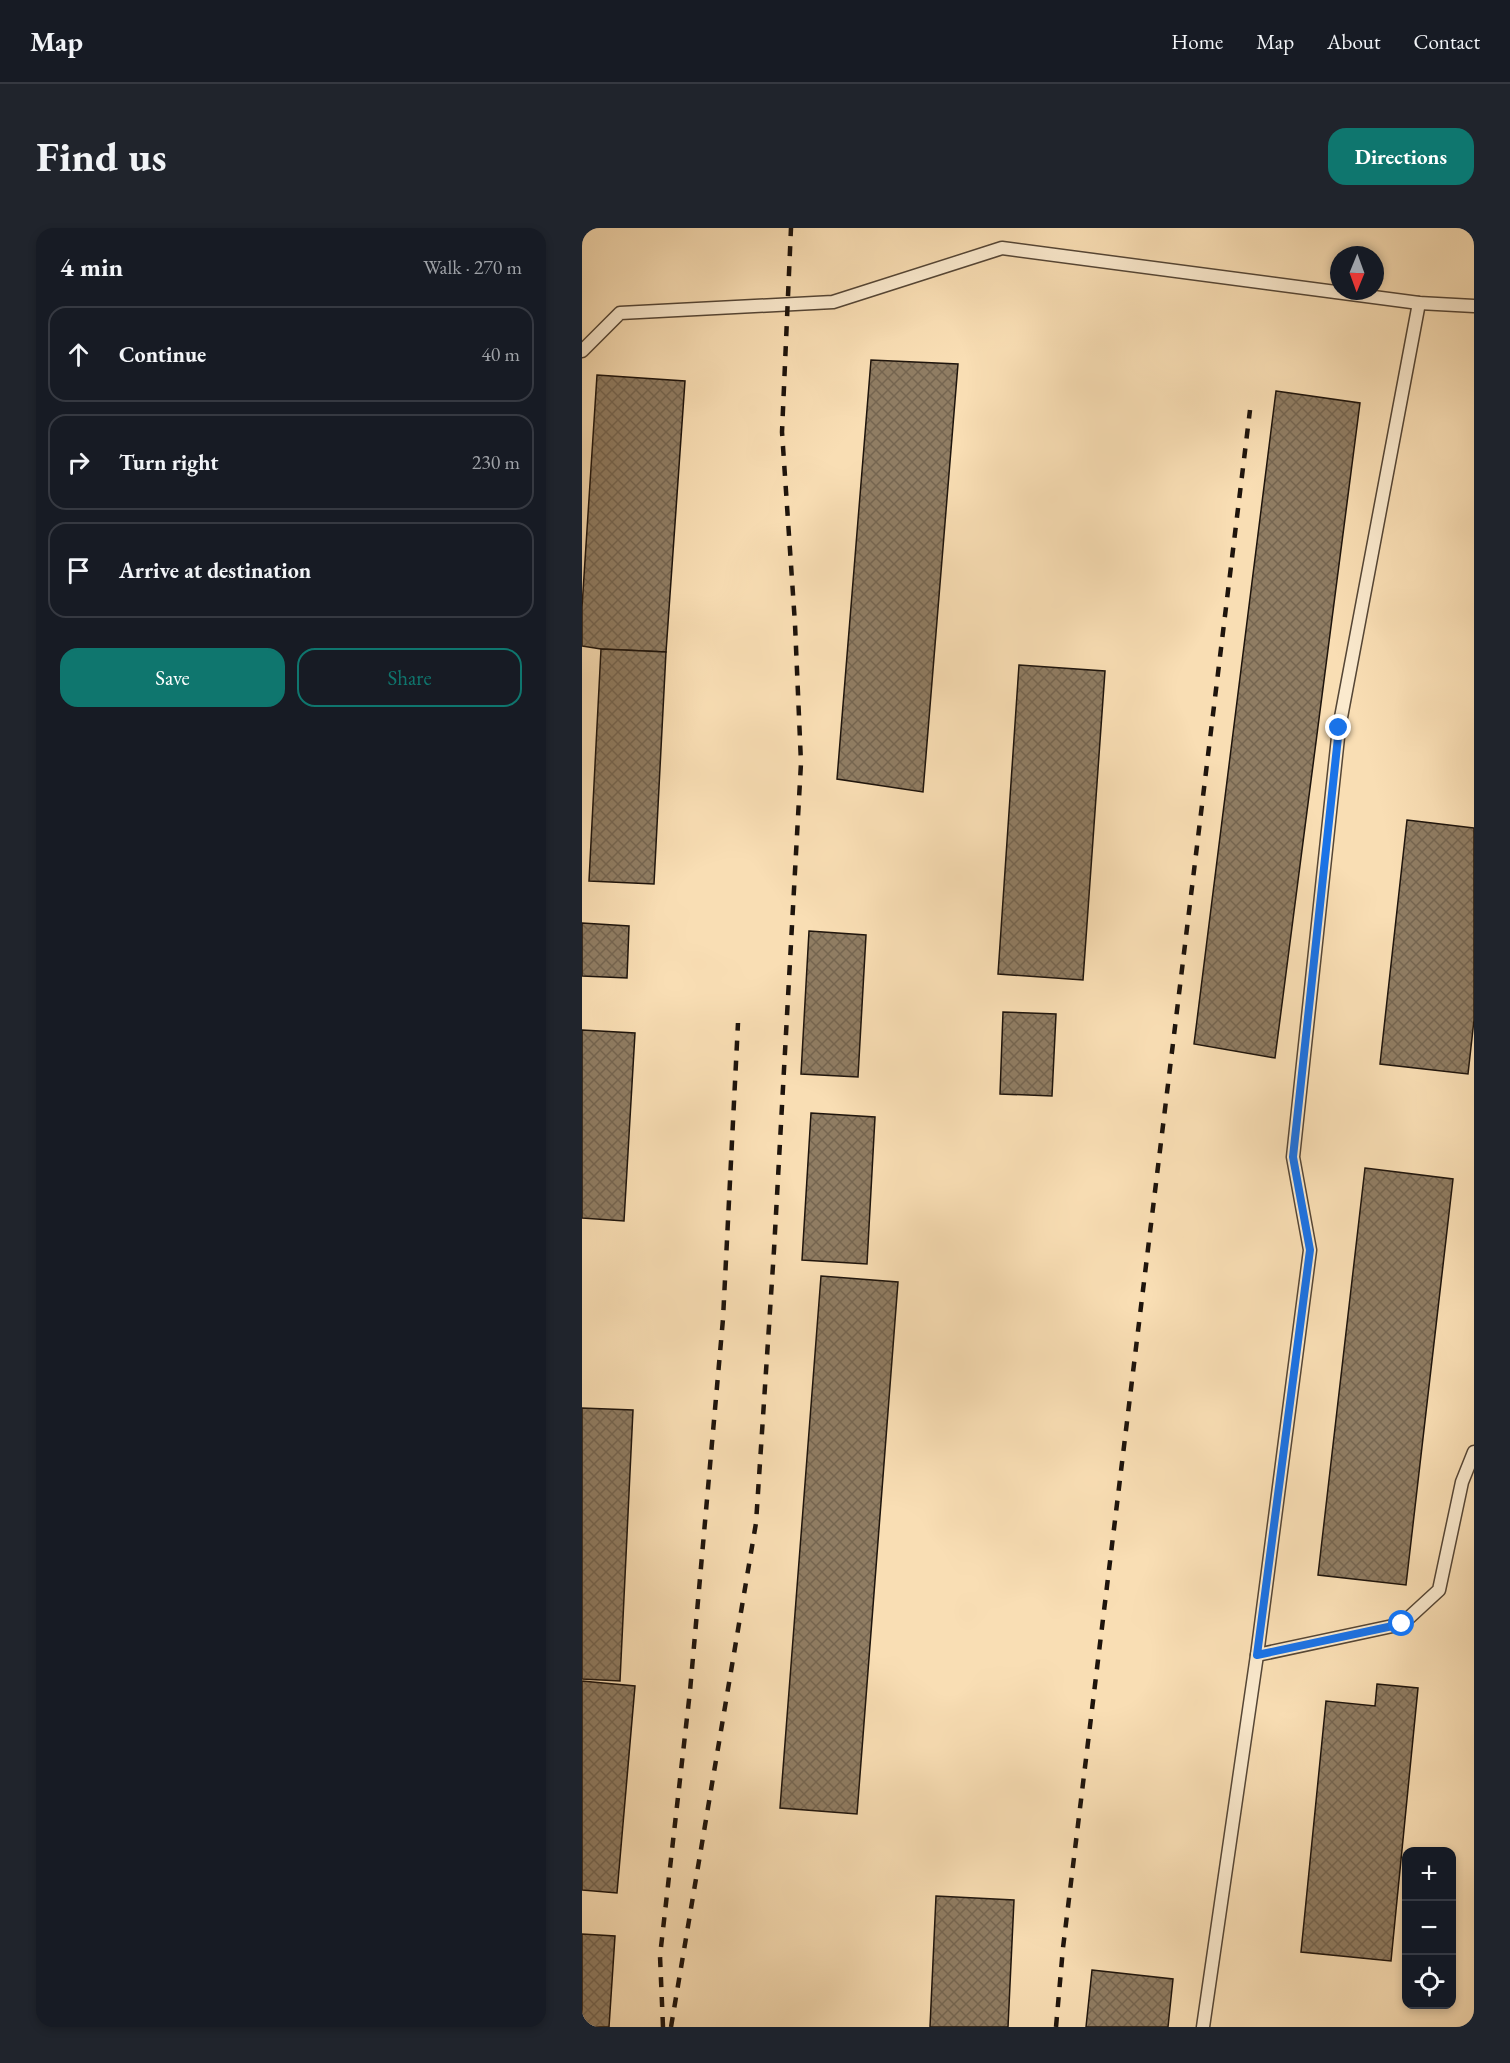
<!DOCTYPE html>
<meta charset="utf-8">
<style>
body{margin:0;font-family:"EB Garamond",serif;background:#20242c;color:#f1f3f6}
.controls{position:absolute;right:18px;bottom:18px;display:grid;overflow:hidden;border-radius:12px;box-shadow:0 3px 9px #0003}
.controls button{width:54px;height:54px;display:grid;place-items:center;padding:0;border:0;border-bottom:2px solid #363941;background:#171b24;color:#f1f3f6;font:30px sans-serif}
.compass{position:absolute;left:748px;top:18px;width:54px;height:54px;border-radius:50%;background:#171b24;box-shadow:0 3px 9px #0003;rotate:181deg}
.stop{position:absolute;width:18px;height:18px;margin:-14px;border:4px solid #1a73e8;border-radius:50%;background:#fff}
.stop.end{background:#1a73e8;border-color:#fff;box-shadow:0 2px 6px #0008}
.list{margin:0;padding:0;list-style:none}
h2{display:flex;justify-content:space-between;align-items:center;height:78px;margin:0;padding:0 24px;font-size:26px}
h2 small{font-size:20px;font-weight:400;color:#9ea1a6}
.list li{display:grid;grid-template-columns:39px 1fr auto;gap:18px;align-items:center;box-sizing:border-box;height:96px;margin:0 12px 12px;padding:0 12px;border:2px solid #363941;border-radius:18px}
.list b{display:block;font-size:22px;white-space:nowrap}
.list em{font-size:20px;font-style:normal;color:#9ea1a6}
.actions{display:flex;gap:12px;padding:18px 24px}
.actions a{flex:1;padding:14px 0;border:2px solid #0f766e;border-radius:18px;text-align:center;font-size:21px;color:#0f766e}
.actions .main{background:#0f766e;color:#fff}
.icon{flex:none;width:33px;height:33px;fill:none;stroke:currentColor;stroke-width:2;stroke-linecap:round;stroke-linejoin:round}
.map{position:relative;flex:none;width:892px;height:1799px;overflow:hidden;border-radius:18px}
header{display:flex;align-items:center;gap:36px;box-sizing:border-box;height:84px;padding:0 30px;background:#171b24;border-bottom:2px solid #363941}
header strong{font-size:28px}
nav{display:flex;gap:33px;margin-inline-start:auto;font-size:21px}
.intro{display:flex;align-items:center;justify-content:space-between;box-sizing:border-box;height:144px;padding:0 36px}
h1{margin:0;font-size:42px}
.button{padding:15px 27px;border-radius:18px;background:#0f766e;color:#fff;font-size:21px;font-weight:700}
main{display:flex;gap:36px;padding:0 36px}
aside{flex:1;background:#171b24;border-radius:18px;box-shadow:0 3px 9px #0003}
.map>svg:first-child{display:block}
</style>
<header>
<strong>Map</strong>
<nav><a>Home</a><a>Map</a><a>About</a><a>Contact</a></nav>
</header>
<div class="intro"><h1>Find us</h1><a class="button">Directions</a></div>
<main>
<aside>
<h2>4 min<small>Walk · 270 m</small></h2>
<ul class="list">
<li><svg class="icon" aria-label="ahead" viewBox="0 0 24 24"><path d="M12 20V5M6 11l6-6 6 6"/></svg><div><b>Continue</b></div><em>40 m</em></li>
<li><svg class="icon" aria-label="right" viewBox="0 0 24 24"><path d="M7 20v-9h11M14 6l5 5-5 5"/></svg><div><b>Turn right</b></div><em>230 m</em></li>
<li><svg class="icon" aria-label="arrive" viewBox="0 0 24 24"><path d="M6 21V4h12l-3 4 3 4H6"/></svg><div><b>Arrive at destination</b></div></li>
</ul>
<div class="actions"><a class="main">Save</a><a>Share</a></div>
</aside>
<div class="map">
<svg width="892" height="1799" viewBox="0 0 892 1799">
<defs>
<pattern id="building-cross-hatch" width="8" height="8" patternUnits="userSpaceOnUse" patternTransform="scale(1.5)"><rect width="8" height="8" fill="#907d63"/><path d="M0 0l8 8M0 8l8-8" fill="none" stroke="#756550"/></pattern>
</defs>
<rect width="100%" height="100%" fill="#f9deb4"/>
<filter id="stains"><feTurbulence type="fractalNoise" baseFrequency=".00333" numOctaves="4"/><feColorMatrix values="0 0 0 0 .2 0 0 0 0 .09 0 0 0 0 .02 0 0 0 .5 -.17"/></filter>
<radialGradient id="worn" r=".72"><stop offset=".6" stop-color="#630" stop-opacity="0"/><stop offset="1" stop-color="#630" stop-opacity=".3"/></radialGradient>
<g fill="url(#building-cross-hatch)" stroke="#1e140c" stroke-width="1.5">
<path d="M289 132 376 136 341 564 255 551Z"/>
<path d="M15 147 103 153 84 424 19 421 0 418V379Z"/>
<path d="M694 163 778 175 693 830 612 816Z"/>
<path d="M19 421 84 424 72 656 7 653Z"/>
<path d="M437 437 523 443 501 752 416 746Z"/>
<path d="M825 592 892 600V792L886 846 798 836Z"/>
<path d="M0 695 47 698 45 750 0 748Z"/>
<path d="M227 703 284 707 276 849 219 846Z"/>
<path d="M421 784 474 786 470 868 418 866Z"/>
<path d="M0 802 53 805 42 993 0 990Z"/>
<path d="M229 885 293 889 285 1036 220 1032Z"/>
<path d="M783 940 871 951 824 1357 736 1347Z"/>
<path d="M239 1048 316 1054 275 1586 198 1580Z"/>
<path d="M0 1180 51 1182 38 1453 0 1451Z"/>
<path d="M0 1453 53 1458 35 1665 0 1662Z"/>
<path d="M795 1456 836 1460 809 1733 719 1724 744 1473 793 1478Z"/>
<path d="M354 1668 432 1672 426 1799H348Z"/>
<path d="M0 1706 33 1708 27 1799H0Z"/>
<path d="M510 1742 591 1751 586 1799H504Z"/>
</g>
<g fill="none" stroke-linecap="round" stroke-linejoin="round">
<g stroke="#554636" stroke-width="15">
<g id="service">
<path d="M0 123 38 85 251 74 420 20 837 75 892 78"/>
<path d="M675 1427 820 1396 857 1362 880 1254 892 1224"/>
<path d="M621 1799 675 1427 728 1022 711 929 757 500 837 75"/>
</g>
</g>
<use href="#service" stroke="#fbeace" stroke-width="12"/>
<g stroke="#1e140c" stroke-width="4.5" stroke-dasharray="10 10" stroke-linecap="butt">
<path d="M81 1799 78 1728 108 1463 141 1091 156 795"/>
<path d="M89 1799 174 1295 192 1022 219 535 213 396 200 204 209 0"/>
<path d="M474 1799 481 1720 668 182"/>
</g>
</g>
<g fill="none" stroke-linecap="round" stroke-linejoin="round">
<path stroke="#1a73e8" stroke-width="8" d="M757 500 711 929 728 1022 675 1427 820 1396"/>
</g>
<rect width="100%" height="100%" filter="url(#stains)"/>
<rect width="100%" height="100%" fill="url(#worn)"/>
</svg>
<div class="controls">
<button>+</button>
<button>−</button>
<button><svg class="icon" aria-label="locate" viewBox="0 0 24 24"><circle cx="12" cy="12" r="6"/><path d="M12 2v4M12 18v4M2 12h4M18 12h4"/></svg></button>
</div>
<svg class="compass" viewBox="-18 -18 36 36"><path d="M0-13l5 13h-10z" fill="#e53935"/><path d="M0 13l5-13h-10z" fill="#9ea1a6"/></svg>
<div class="stop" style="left:820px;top:1396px"></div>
<div class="stop end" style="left:757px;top:500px"></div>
</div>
</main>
